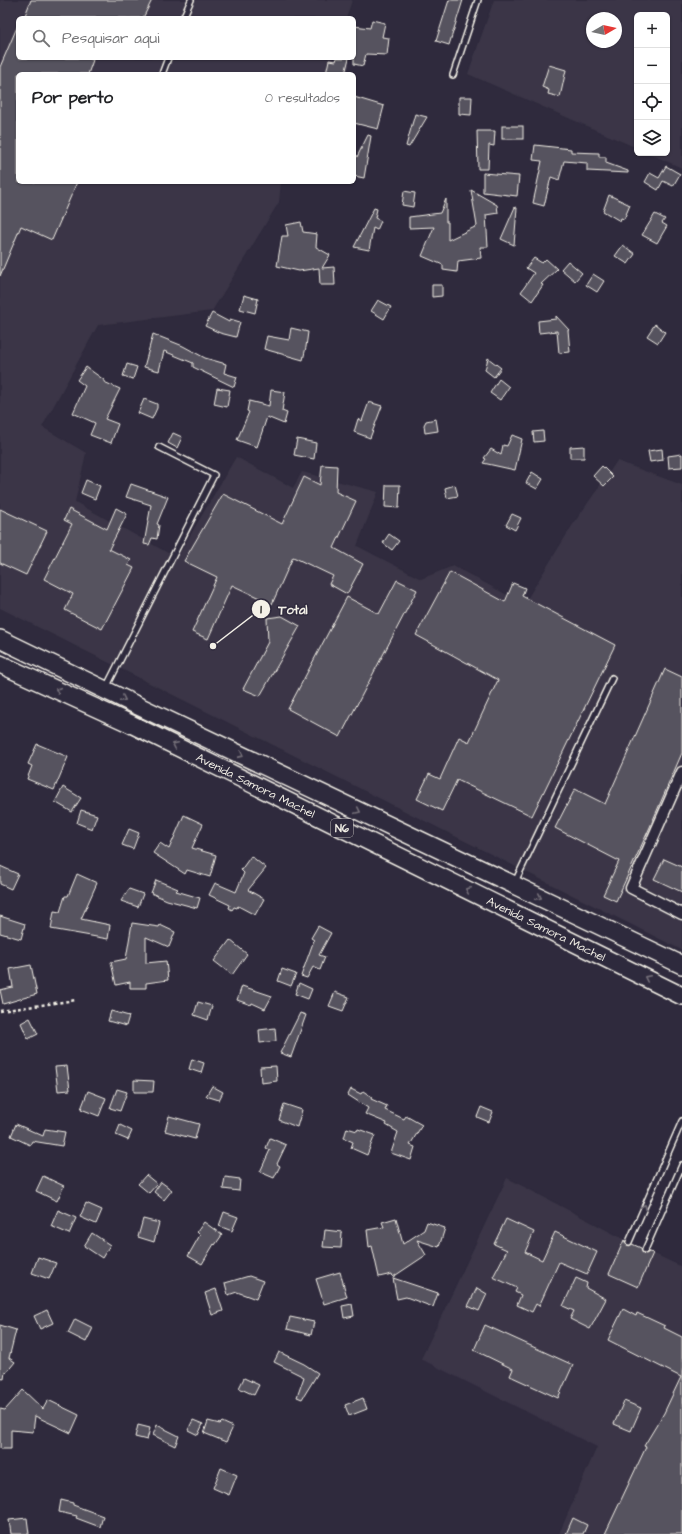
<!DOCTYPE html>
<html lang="pt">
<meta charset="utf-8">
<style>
body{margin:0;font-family:"Architects Daughter",sans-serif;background:#f6f6f6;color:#202124}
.controls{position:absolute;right:12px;top:12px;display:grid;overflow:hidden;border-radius:6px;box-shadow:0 1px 3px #0004}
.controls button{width:36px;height:36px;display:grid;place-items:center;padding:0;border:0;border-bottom:1px solid #e0e0e0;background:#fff;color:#202124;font:20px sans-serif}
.compass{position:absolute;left:586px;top:12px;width:36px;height:36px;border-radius:50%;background:#fff;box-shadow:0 1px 3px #0004;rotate:81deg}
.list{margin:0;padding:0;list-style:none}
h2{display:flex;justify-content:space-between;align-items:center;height:52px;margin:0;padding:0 16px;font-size:17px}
h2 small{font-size:13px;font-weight:400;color:#757577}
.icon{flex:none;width:22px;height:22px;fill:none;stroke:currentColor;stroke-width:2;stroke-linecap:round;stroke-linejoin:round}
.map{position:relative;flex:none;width:682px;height:1534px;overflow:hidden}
.search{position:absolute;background:#fff;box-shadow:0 1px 3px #0004;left:16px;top:16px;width:340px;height:44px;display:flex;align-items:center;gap:10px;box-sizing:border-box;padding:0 14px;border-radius:6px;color:#757577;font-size:15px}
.panel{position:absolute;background:#fff;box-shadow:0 1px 3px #0004;left:16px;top:72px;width:340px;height:112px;border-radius:6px}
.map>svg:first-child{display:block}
</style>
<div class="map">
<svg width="682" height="1534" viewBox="0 0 682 1534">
<rect width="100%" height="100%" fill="#2f2a3d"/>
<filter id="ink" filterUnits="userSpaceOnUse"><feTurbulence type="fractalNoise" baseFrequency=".025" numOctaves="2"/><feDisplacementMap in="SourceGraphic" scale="8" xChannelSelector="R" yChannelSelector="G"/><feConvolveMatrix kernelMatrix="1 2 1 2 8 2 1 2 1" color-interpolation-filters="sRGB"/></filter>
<g filter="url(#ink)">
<g fill="#3b3647" fill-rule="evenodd">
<path d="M0 0H352L346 18H18V58H335L350 64 347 74H18V182H281L279 202 212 311 98 325 42 427 86 453 75 502 177 558 236 457 293 488 302 472 378 492 357 546 421 579 453 566 524 604 572 526 617 461 682 485V950L0 608Z"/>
<path d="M494 0H682V168L648 153H667V15H637V148L468 74ZM592 18H616V42H592Z"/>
<path d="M507 1178 629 1242 682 1267V1534H559L597 1447 421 1359Z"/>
</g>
<g fill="#56525f" stroke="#f4f1e8">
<path d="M31 0H152L143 18H24Z"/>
<path d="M449 0H463L449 45 436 41Z"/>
<path d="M372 20 385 23 382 37 389 38 387 55 366 54 363 66 354 64V26L370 28Z"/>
<path d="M18 25V58H88L93 60 88 74H18V182H77L52 240 21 226 0 276V67Z"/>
<path d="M337 58H349L345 74H326L329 60 336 61Z"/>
<path d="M549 65 566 70 560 97 548 94 549 90 542 87Z"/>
<path d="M354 97 384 106 378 129 354 123Z"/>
<path d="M459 97H472L471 115 459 114Z"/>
<path d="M415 114 427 117 409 147 406 146Z"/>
<rect x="502" y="126" width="21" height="13"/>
<path d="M477 131H495L494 146 489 145 488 169H478Z"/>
<path d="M368 135 371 136 364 178 354 176V157H357Z"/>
<path d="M535 145 571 149V152L599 153V157H606V163L628 171V173L587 171V163L564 161 559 180 551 177 544 206 533 203 542 161 533 160Z"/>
<path d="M666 166 680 174 673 186 663 181 658 190 645 182 650 173 659 178Z"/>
<path d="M483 173 519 176 517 196 483 192Z"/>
<path d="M471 190 497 205 498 213 486 215 488 247H480L481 258 458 261 457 272 443 270V265L422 256 434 227 409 228V217L440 213 446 199V222H448V240L477 226Z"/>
<path d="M404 191 415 193 413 207 402 205Z"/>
<path d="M609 195 630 205 624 219 621 218 620 221 603 211Z"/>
<path d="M515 207 517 208 514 245 501 239Z"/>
<path d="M374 208 377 209 375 218 381 221 377 230 373 228 369 250 354 247Z"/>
<path d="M655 214 665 219 662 223 667 226 657 243 642 235Z"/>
<path d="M301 222 303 232 317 234 316 247 330 255 322 268 334 267 335 285H320L319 268 299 271 277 266 282 236H288L286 225Z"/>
<path d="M623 245 635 254 628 264 615 256Z"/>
<path d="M534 258 542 263 546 259 557 269 541 284 543 285 532 301 521 292 534 273 526 268Z"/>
<path d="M568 261 582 273 575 281 561 269Z"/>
<path d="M593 274 604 281 597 292 586 285Z"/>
<path d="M432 285H442V296L432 297Z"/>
<path d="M244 295 258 299 255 313 240 309Z"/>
<path d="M378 300 391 307 384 319 371 311Z"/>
<path d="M212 313 229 322 230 319 240 322 236 337 220 333 205 326Z"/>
<path d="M556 316 569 330H568L570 352 559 353 557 331 539 333 538 321 556 319Z"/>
<path d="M655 324 665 332 658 343 647 336Z"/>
<path d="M291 328 308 332 306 347 303 360 264 349 267 336 289 340Z"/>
<path d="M153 334 183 346 205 358 226 364 224 373 237 377 234 387 193 367V363L164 351 159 371 144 367Z"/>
<path d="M488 358 501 368 494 377 485 370Z"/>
<path d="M127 364 137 367 133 379 123 376Z"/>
<path d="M86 367 104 380V382L120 389 105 419 118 424 111 443 90 435 95 423 73 413 85 386 77 380Z"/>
<path d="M499 379 509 387 500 400 490 393Z"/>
<path d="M217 388 230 390 227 407 214 404Z"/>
<path d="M271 390 285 392 282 411 287 413 284 424 267 417 257 447 237 440 249 412 247 411 249 401 269 406Z"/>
<path d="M144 399 157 404V408L152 419 138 413Z"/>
<path d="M369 402 382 406 370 438 354 432 358 419 362 421Z"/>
<path d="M436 419 438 431 425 433 424 425 426 421Z"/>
<path d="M543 431 544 441 534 442 533 432Z"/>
<path d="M173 433 182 437 177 448 168 443Z"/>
<path d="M512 435 522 439 515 470 483 463 486 459 484 458 491 449 501 455 503 445 507 446Z"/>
<path d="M297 439 316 443 314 459 294 455Z"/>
<path d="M584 446V458H570V447Z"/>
<path d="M662 449 663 460 650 462 648 451Z"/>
<path d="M682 454V467L669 468 668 456Z"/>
<path d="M322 465 337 466 336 492 356 501 334 548 363 564 347 594 329 584 333 576 293 557 272 604 232 585 208 639 192 632 217 577 184 561 223 494 282 524 304 477 320 485Z"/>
<path d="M602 466 613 477 604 486 593 476Z"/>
<path d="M532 472 543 479 537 489 526 483Z"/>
<path d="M86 480 100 486 95 499 81 493Z"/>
<path d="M131 484 168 497 157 524 159 525 157 539 152 538 149 545 144 544 151 505 126 497Z"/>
<path d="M386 485H400L399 508 385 507Z"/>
<path d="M455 485 458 496 447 498 445 488Z"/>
<path d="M116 508 127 514 109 549 131 560 128 565 134 568 102 629 65 610 73 594 44 579 72 524 64 520 69 509 107 529Z"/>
<path d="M0 509 47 531 26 575 0 563Z"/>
<path d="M512 514 521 518 515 530 506 525Z"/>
<path d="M389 534 399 541 392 550 383 543Z"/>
<path d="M450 572 505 602 513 583 525 588 522 596 615 645 532 816 457 780 442 811 417 799 429 774 440 779 459 737 469 742 498 680 416 635Z"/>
<path d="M397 580 417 590 340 737 288 709 347 597 379 614Z"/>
<path d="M282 616 300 626 260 696 243 689 268 642 267 618Z"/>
<path d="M665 669 682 677V753L650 827 616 901 603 895 619 861 555 828 575 789 605 804Z"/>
<path d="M37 744 68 757 54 790 27 779 32 766 28 764Z"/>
<path d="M63 787 81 798 72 812 55 802Z"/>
<path d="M81 810 97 815 92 829 77 823Z"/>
<path d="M184 815 203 824 192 848 216 855 210 877 187 870 185 874 153 853 160 843 169 849Z"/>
<path d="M129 829 139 833 133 849 122 845Z"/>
<path d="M251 856 266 868 248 890 264 899 255 915 238 906 237 908 234 907 232 910 229 908 230 905 209 895 215 883 236 892 244 873 241 870Z"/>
<path d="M664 859 682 867V892L654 879Z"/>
<path d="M0 866 18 874 11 889 0 884Z"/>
<path d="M77 874 97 883 81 919 110 925 108 939 51 929 54 911 60 912 65 896H68Z"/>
<path d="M156 880 178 889 176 891 200 898 197 908 167 900 151 893Z"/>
<path d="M129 889 143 894 138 907 121 901Z"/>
<path d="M0 916 25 924 21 939 0 933Z"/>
<path d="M132 923 159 927 160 925 175 932 169 947 146 937V963L166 961 168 980 146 983V988H130V982L116 985 111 962 126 959Z"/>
<path d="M318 926 331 933 319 955 325 957 320 970 313 967 307 978 301 976 314 940 311 938Z"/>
<path d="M230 940 247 954 232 975 214 961Z"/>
<path d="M31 965 37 994 3 1004 0 990 13 987 10 969Z"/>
<path d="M282 969 296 974 291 986 278 981Z"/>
<path d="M299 983 312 989 308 999 295 994Z"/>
<path d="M242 986 272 996 265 1009 252 1003 251 1005 237 1000Z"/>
<path d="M335 992 349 997 343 1011 329 1006Z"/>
<path d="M198 1002 212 1006 208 1020 194 1015Z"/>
<path d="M111 1011 129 1016 126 1026 108 1021Z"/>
<path d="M300 1013 306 1015 291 1057 280 1053Z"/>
<path d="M30 1018 38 1034 28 1039 21 1023Z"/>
<path d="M275 1028 276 1041 260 1043 259 1030Z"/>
<path d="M192 1059 204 1063 201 1073 189 1069Z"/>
<path d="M67 1066 70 1090 58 1091 55 1067Z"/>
<path d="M276 1066 277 1081 261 1083 260 1067Z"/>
<path d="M134 1080 154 1081 153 1092H134Z"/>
<path d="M212 1086 223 1092 219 1100 206 1096Z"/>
<path d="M117 1089 127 1092 120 1111 110 1108Z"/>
<path d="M351 1089 361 1094 363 1091 372 1097 371 1099 387 1106 385 1110 404 1119 406 1116 422 1125 410 1145 415 1147 411 1160 391 1153 398 1132 386 1125 387 1123 365 1114 368 1108 348 1095Z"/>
<path d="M88 1091 106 1098 99 1116 81 1109Z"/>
<path d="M284 1104 302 1110 297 1127 279 1120Z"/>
<path d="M481 1107 493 1112 489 1122 477 1117Z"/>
<path d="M169 1116 199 1124 195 1139 165 1131Z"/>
<path d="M16 1124 43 1136 45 1129 65 1132 62 1146 32 1141 30 1145 11 1136Z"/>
<path d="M120 1125 132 1131 128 1140 116 1135Z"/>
<path d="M347 1128 357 1131 358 1129 375 1135 367 1155 351 1148 353 1142 344 1138Z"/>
<path d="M270 1138 286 1145 277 1164 280 1166 274 1178 260 1172 270 1150 266 1148Z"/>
<path d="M146 1175 157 1184 149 1193 138 1184Z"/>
<path d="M43 1176 64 1186 57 1201 36 1191Z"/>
<path d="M225 1177 240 1179 239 1191 223 1189Z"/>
<path d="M161 1182 172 1190 164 1200 154 1192Z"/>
<path d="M86 1203 102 1210 96 1224 80 1217Z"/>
<path d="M58 1210 76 1218 69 1234 51 1226Z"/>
<path d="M224 1212 238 1217 232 1231 219 1226Z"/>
<path d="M396 1218 403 1244 424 1230 427 1222 445 1228 439 1247 417 1240 426 1255 393 1277 392 1274 379 1277 372 1246 369 1247 367 1230 384 1227 382 1222Z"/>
<path d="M143 1219 159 1223 154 1242 138 1237Z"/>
<path d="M506 1219 534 1232 525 1252 542 1260 555 1232 597 1252 587 1274 559 1262 539 1306 536 1304 532 1312 517 1305 521 1295 515 1292 517 1288 493 1277 507 1250 494 1244Z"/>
<path d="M204 1222 222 1235 215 1245 214 1244 202 1264 188 1256 200 1235 197 1232Z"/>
<path d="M325 1230 342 1232 341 1248 323 1247Z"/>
<path d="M92 1233 110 1245 102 1258 84 1246Z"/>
<path d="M624 1240 627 1245 632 1244 641 1248 643 1253 646 1254 649 1252 653 1253 638 1287 609 1274Z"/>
<path d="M38 1257 56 1263 49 1279 32 1273Z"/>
<path d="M340 1272 347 1297 324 1304 316 1279Z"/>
<path d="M249 1276 263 1281 256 1299 237 1292 228 1295 225 1283Z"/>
<path d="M393 1278 438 1293 433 1307 406 1297 397 1299Z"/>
<path d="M576 1278 587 1283 586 1288 606 1299 590 1329 570 1319 574 1311 563 1306Z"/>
<path d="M477 1288 487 1294 479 1311 468 1306Z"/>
<path d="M216 1289 223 1311 212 1315 205 1293Z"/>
<path d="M352 1304 354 1316 344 1318 342 1306Z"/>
<path d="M623 1309 636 1316 637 1313 665 1326 664 1328 682 1337V1534H605L646 1447 644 1446 664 1413 681 1377 608 1340Z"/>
<path d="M47 1310 53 1323 40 1329 34 1316Z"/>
<path d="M290 1317 314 1322 311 1335 287 1329Z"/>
<path d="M75 1319 93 1328 86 1342 68 1333Z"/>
<path d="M0 1325 16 1330 9 1358 15 1362 6 1373 5 1372 4 1379 0 1378Z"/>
<path d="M485 1325 573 1365 558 1398 510 1376 513 1369 474 1350Z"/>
<path d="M279 1352 304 1364 318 1373 302 1399 297 1397 304 1377 274 1362Z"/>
<path d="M244 1378 259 1385 254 1395 239 1388Z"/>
<path d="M23 1390 43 1409 48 1400 79 1415 71 1433 35 1416 33 1432 11 1430V1449H0V1409L5 1410Z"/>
<path d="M363 1398 367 1409 349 1416 345 1405Z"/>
<path d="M624 1401 641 1408 631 1431 614 1424Z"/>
<path d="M193 1420 203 1424 198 1435 188 1430Z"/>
<path d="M208 1421 220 1424 222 1422 233 1427 226 1442 204 1433Z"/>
<path d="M138 1425 150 1428 147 1440 135 1437Z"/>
<path d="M157 1425 179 1436 175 1446 153 1435Z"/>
<path d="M221 1468 237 1475 229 1495 213 1488Z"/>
<path d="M61 1500 73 1503V1505L103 1516 100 1527 76 1518 77 1516 59 1512Z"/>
<path d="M27 1518 29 1534H11L9 1520Z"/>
<path d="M573 1518 587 1525 583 1534H566Z"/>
</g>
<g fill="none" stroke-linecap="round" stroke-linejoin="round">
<g stroke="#f4f1e8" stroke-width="8">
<g id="service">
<path d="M183 18 191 0"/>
<path d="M162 74 168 58"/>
<path d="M453 75 478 0"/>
<path d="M106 688 214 475 159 447"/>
<path d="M515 882 612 678"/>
<path d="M629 1242 682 1121"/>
<path d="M645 1250 682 1165"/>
</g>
</g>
<g stroke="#f4f1e8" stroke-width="13">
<path id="minor" d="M682 772 631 888 682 914"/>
</g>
<g stroke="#f4f1e8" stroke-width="20">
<g id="trunk">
<path d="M0 639 132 703 682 965"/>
<path id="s1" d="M0 664 131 724 682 996"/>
</g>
</g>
<path stroke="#f4f1e8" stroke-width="2.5" stroke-dasharray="3 3" stroke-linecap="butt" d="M0 1011 76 1000"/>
<use href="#service" stroke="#2f2a3d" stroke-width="5"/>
<use href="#minor" stroke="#2f2a3d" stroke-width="10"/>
<use href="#trunk" stroke="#2f2a3d" stroke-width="17"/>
</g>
<defs><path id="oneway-chevron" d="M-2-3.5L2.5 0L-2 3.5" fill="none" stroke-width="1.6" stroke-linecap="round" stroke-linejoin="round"/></defs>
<g stroke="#747079">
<use href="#oneway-chevron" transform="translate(58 690) rotate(-156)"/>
<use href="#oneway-chevron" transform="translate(123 699) rotate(26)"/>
<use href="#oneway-chevron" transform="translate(175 745) rotate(-154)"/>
<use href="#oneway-chevron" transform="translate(241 755) rotate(25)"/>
<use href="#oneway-chevron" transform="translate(358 811) rotate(25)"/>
<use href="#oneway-chevron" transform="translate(468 890) rotate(-154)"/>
<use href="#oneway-chevron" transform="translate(539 897) rotate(25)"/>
<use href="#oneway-chevron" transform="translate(647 978) rotate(-154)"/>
<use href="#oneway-chevron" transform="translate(644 1207) rotate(-66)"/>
</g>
</g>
<g text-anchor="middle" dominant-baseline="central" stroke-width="3" stroke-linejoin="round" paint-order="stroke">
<rect fill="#2f2a3d" stroke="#b9b5b5" stroke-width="1" x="331" y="819" width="22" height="18" rx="3"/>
<g font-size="11" font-weight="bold" fill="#f4f1e8">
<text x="342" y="828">N6</text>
</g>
<g font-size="12" fill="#f4f1e8" stroke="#2f2a3d">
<text stroke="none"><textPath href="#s1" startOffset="283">Avenida Samora Machel</textPath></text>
<text stroke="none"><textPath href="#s1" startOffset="607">Avenida Samora Machel</textPath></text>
</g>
</g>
<path fill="none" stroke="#f4f1e8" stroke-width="1.5" d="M213 646L261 609"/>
<g fill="#f4f1e8" stroke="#2f2a3d" stroke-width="1.5">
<circle cx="213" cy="646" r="4"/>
<circle cx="261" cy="609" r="10"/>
</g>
<g font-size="12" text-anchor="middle" font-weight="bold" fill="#111">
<text x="261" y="613">1</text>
</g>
<g font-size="13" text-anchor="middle" font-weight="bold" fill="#f4f1e8" stroke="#2f2a3d" stroke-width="3" stroke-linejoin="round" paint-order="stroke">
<text x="293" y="614">Total</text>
</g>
</svg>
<div class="controls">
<button>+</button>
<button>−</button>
<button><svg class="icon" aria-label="locate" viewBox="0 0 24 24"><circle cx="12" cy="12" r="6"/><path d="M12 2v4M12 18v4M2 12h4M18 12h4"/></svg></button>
<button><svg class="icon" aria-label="layers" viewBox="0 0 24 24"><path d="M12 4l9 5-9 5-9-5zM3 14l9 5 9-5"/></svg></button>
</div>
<svg class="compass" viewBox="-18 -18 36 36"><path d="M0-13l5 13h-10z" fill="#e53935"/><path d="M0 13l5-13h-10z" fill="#757577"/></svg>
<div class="search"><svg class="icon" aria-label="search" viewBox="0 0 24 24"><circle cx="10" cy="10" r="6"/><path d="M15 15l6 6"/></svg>Pesquisar aqui</div>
<section class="panel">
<h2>Por perto<small>0 resultados</small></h2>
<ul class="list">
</ul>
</section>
</div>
